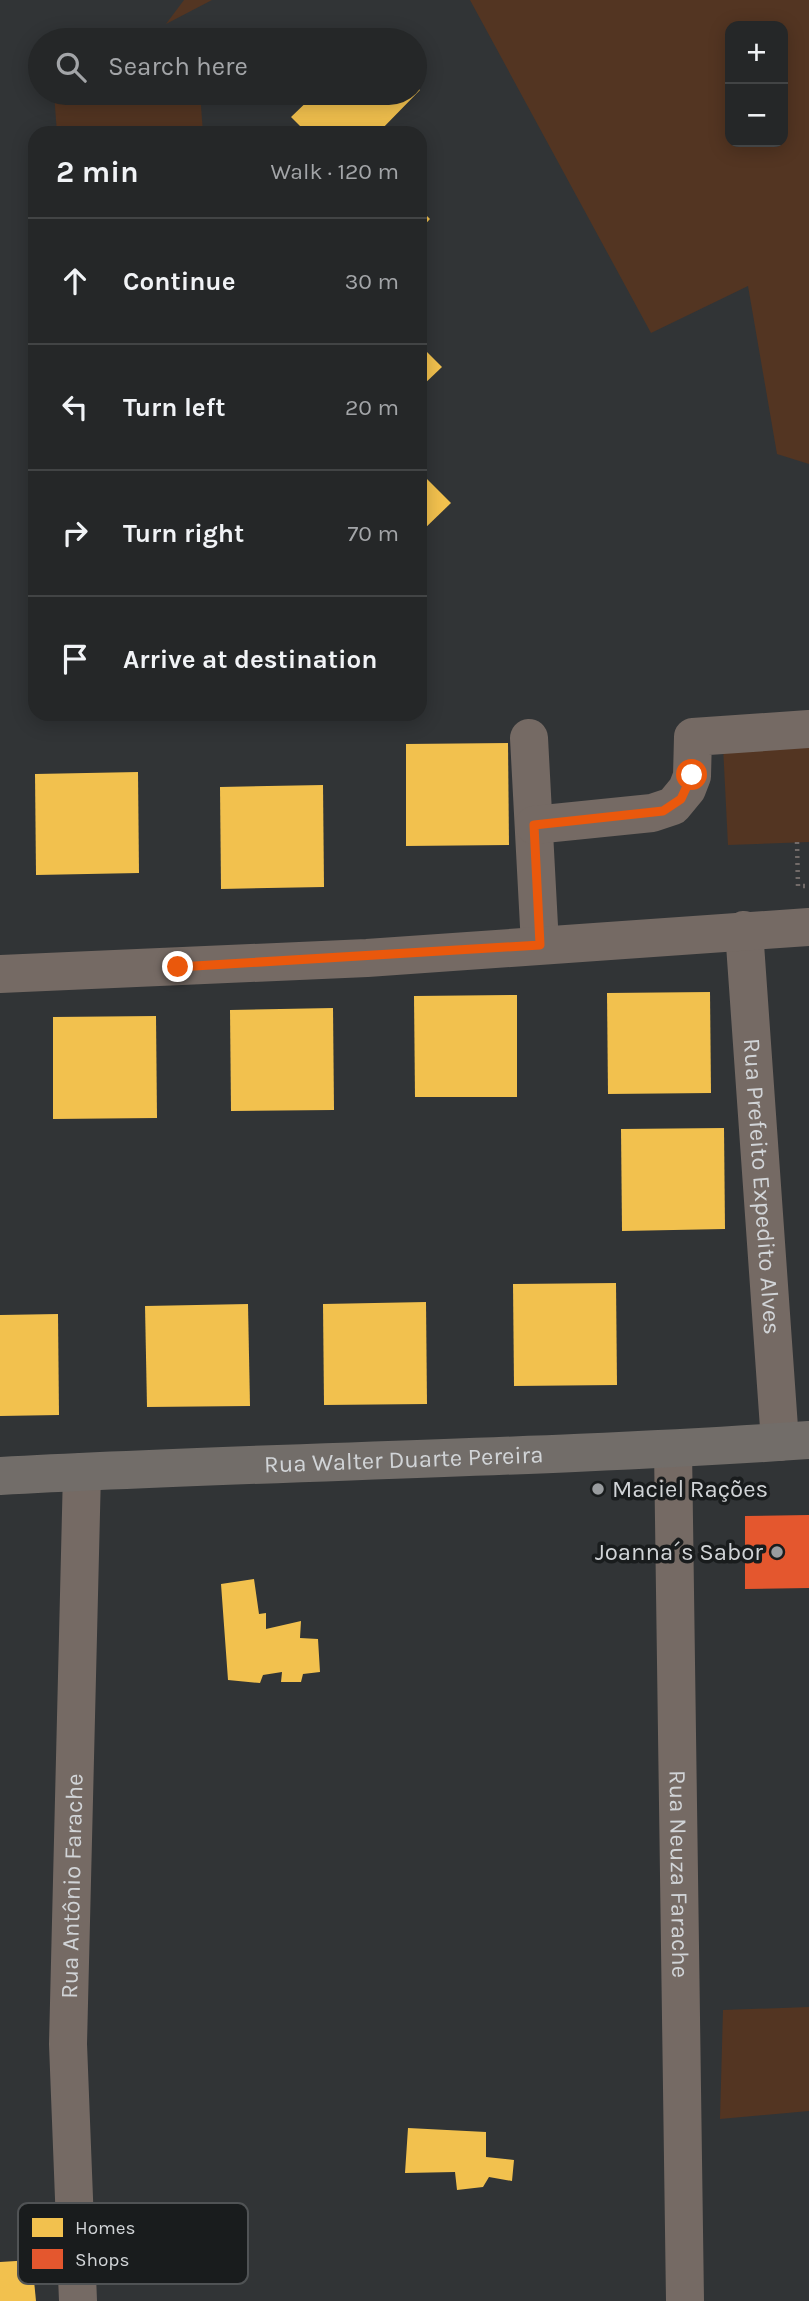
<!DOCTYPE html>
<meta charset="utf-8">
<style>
body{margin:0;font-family:Karla,sans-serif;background:#2d2f30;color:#f1f3f6}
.controls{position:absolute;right:21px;top:21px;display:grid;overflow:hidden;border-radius:14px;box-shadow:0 4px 18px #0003}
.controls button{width:63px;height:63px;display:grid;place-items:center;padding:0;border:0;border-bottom:2px solid #424445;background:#252728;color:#f1f3f6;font:35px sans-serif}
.stop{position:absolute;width:21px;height:21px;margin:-16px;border:5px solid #ea580c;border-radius:50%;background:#fff}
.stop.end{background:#ea580c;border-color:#fff;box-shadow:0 2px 7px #0008}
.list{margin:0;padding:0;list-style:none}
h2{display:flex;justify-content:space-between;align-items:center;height:91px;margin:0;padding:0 28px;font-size:30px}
h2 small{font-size:23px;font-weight:400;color:#a3a5a8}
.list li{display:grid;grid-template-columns:46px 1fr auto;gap:21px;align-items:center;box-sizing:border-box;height:126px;padding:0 28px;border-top:2px solid #424445}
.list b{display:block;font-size:26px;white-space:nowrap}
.list em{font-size:23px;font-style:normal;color:#a3a5a8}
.icon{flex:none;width:38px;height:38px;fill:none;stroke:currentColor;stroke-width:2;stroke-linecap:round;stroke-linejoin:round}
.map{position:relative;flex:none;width:809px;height:2301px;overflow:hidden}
.search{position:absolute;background:#252728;box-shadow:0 4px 18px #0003;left:28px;top:28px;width:399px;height:77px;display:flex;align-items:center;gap:18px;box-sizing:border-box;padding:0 24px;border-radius:38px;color:#a3a5a8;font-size:26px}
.panel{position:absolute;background:#252728;box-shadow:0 4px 18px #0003;left:28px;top:126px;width:399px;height:595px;border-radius:21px}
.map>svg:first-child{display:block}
</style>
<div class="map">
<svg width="809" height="2301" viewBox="0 0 809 2301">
<rect width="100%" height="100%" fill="#313436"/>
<g fill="#533522" fill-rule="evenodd">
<path d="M184 0H212L166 24Z"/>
<path d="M470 0H809V464L777 454 748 286 651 333ZM783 26V142H730V26Z"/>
<path d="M54 93H200L203 133H57Z"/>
<path d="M809 742V842L728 845 723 746Z"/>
<path d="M809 2007V2111L720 2119 723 2010Z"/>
</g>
<g fill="#f2c14e">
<path d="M415 85 420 90 378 133H307L291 117 316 93H415Z"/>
<path d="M420 209 430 219 420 230Z"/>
<path d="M420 345 442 367 420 388Z"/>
<path d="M420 472 451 503 420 533Z"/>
<path d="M508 743 509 845 406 846V744Z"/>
<path d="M138 772 139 873 36 875 35 774Z"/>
<path d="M323 785 324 887 221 889 220 787Z"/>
<path d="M710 992 711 1093 608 1094 607 993Z"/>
<path d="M517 995V1097H415L414 996Z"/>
<path d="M333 1008 334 1110 231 1111 230 1010Z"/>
<path d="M156 1016 157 1118 53 1119V1017Z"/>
<path d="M724 1128 725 1229 622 1231 621 1129Z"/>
<path d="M616 1283 617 1385 514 1386 513 1284Z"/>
<path d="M426 1302 427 1404 324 1405 323 1304Z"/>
<path d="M248 1304 250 1406 147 1407 145 1306Z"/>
<path d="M58 1314 59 1415 0 1416V1315Z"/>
<path d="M254 1579 259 1614 266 1613V1629L301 1621 300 1638 318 1639 320 1672 303 1674 301 1682H281L282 1672 263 1675 260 1683 228 1680 221 1584Z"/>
<path d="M408 2128 486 2132V2157L514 2160 512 2181 489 2177 483 2187 457 2190 455 2172 405 2173Z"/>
<path d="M32 2260 36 2301H0V2262Z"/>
</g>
<path fill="#e4572e" d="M809 1515V1588L745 1589V1516Z"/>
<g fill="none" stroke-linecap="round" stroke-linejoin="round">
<path stroke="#726b69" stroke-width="4.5" stroke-dasharray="2 5" stroke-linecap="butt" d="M797 842 798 886H809"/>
<g stroke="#756a64" stroke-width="38">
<path d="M529 738 540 945"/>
<path d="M534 825 652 813 673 806 687 789 692 776 693 737 809 729"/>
<path id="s1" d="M744 930 780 1442"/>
<path d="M0 974 367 958 809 927"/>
<path id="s2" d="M673 1449 685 2301"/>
<path id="s3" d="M78 2301 68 2044 82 1472"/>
</g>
<path stroke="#726d69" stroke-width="38" id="s4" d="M0 1476C270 1461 540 1459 809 1440"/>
</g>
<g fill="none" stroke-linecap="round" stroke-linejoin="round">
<path stroke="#ea580c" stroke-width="9" d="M178 967 540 945 534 825 663 811 681 799 692 775"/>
</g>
<g fill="#999c9f" stroke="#191c1d" stroke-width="2.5">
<circle cx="598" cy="1489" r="7"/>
<circle cx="777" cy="1552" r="7"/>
</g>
<g text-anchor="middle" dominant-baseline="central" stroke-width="7" stroke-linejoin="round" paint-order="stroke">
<g font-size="24" fill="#d1d4d7" stroke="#191c1d">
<text stroke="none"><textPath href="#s1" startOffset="257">Rua Prefeito Expedito Alves</textPath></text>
<text stroke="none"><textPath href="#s4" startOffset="404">Rua Walter Duarte Pereira</textPath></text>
<text stroke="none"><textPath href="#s2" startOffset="425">Rua Neuza Farache</textPath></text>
<text stroke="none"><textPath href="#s3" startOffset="415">Rua Antônio Farache</textPath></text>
</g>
<g font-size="24" fill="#d1d4d7" stroke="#191c1d" text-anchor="start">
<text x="612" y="1489">Maciel Rações</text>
<text x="763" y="1552" text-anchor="end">Joanna´s Sabor</text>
</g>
</g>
<rect x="18" y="2203" width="230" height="81" rx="10" fill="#191c1d" stroke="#505355" stroke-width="2"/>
<rect x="32" y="2218" width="31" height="19" fill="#f2c14e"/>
<rect x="32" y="2249" width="31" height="20" fill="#e4572e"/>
<g font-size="19" fill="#d1d4d7">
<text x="75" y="2234">Homes</text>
<text x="75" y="2266">Shops</text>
</g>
</svg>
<div class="controls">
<button>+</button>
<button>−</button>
</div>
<div class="stop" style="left:692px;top:775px"></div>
<div class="stop end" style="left:178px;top:967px"></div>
<div class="search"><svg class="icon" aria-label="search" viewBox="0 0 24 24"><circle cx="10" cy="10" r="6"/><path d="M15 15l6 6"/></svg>Search here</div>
<section class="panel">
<h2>2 min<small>Walk · 120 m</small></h2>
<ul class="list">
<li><svg class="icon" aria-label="ahead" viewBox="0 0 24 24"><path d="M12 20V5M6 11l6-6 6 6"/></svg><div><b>Continue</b></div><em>30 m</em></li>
<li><svg class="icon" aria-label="left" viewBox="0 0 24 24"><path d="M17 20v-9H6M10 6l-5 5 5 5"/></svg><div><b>Turn left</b></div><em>20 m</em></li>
<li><svg class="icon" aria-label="right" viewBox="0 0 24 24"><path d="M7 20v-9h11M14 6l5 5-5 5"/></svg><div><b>Turn right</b></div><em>70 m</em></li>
<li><svg class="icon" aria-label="arrive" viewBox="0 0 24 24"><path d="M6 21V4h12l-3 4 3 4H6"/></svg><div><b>Arrive at destination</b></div></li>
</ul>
</section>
</div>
